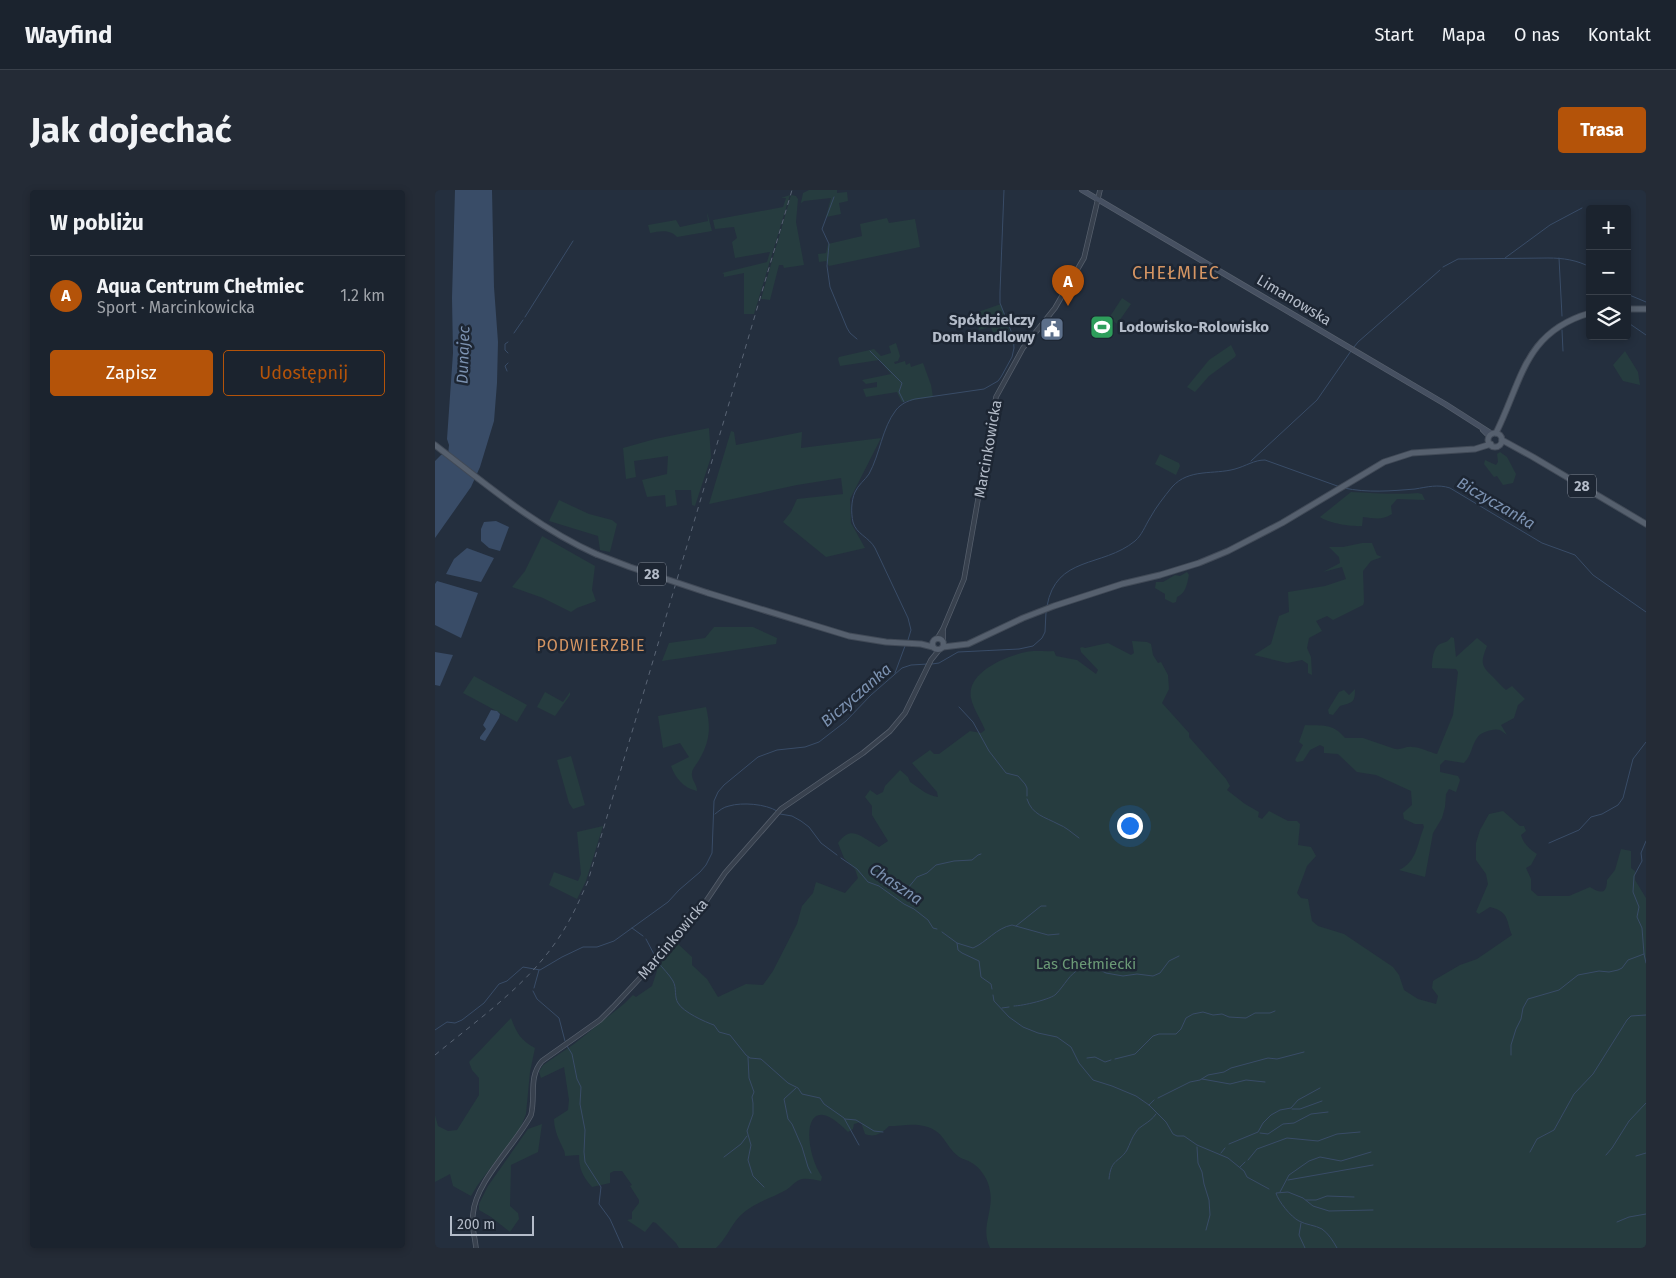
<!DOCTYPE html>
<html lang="pl">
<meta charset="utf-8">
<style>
body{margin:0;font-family:"Fira Sans",sans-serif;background:#242b36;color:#f1f3f6}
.controls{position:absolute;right:15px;top:15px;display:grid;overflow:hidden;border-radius:5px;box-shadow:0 2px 8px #0003}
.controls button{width:45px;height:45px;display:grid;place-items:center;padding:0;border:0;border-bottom:1px solid #39404a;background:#1b232e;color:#f1f3f6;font:25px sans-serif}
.scale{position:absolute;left:15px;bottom:12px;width:84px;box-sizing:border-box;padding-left:5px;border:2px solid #b4bcc9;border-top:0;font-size:14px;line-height:18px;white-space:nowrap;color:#b4bcc9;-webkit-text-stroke:4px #1d2633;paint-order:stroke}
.you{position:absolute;left:694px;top:635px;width:18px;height:18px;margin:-12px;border:4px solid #fff;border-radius:50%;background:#1a73e8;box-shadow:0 0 0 8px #1a73e833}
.badge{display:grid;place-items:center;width:32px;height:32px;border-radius:50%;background:#b45309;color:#fff;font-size:16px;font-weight:700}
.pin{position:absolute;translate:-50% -41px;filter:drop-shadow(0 1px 2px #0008)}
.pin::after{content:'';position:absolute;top:26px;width:18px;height:15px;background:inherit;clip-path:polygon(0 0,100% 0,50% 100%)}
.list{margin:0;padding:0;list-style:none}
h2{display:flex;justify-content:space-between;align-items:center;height:65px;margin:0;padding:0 20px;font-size:21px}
h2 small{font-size:16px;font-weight:400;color:#a0a4aa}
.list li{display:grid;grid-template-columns:32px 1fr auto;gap:15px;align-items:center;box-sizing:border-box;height:80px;padding:0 20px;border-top:1px solid #39404a}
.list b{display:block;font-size:19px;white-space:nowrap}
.list p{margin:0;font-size:16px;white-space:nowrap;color:#a0a4aa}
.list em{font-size:16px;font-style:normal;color:#a0a4aa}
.actions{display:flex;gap:10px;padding:15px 20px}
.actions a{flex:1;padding:11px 0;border:1px solid #b45309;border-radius:5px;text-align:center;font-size:18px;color:#b45309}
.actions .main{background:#b45309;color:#fff}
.icon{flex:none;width:28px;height:28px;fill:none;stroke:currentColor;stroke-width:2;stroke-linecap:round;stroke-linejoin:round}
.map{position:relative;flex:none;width:1211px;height:1058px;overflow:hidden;border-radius:5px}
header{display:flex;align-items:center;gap:30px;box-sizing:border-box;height:70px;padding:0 25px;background:#1b232e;border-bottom:1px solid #39404a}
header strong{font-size:24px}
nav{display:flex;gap:28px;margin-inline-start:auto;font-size:18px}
.intro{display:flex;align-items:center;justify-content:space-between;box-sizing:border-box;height:120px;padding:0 30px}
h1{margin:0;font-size:35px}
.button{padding:12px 22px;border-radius:5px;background:#b45309;color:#fff;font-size:18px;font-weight:700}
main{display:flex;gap:30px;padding:0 30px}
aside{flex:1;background:#1b232e;border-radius:5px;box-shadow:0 2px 8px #0003}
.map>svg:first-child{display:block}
</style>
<header>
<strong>Wayfind</strong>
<nav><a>Start</a><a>Mapa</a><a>O nas</a><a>Kontakt</a></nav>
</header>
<div class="intro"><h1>Jak dojechać</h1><a class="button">Trasa</a></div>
<main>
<aside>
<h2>W pobliżu<small></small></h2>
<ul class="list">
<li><span class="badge">A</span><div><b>Aqua Centrum Chełmiec</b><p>Sport · Marcinkowicka</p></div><em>1.2 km</em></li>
</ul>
<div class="actions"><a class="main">Zapisz</a><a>Udostępnij</a></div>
</aside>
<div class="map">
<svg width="1211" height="1058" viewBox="0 0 1211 1058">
<rect width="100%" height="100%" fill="#242f3e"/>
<g fill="#263c3f">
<path d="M374 0H402V3L412 2 413 11 404 13 406 24 391 27 396 8 369 11 366 13 364 22 368 3Z"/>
<path d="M355 5 319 124H309V83L289 87V84L287 83 332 72 335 62 300 68 297 52 302 48 299 37 280 39 278 30 348 17 351 8H346Z"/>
<path d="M356 5 361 6 363 9 361 32 369 75 349 78 348 75H344L335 110 326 109Z"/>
<path d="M272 22 277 41 242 47C235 39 225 41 215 43L213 35 241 30 245 37 273 31Z"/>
<path d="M452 28 454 33 480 29 485 57 394 76 391 71 384 72 383 64 391 63 393 54 427 46 425 34Z"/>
<path d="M687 108 696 114 682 134 674 128Z"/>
<path d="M566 114 577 149 579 155 560 151 556 137 544 140 540 123Z"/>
<path d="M461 153 465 166 463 171 459 172 460 174 470 171 471 175 475 173 476 177 488 173 496 195 498 207 467 212 462 202 431 207 428 199 442 197V192L431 194 427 190 456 184 444 170 405 176 403 169 404 167 439 159 446 166 456 163 454 156Z"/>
<path d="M796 155 801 165 800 167 774 186 760 202 752 197 774 170Z"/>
<path d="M1190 161 1203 182 1205 195 1188 191 1178 175Z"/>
<path d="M274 238 276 267 260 316 257 315 256 300H240L242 315 231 317 230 305 212 307 207 290 232 284 233 266 199 271 201 287 191 289 188 258 220 249Z"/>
<path d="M296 241 299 242 301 255 367 242 366 258 446 248 415 309 416 333 430 358 391 367 348 332 356 322 362 309 408 304 406 288 362 295 274 314Z"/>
<path d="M1065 262 1072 267 1081 284 1078 293 1068 295 1062 286 1059 287 1049 274 1050 270 1061 275 1063 272 1062 264Z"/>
<path d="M725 264 744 273 745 276 741 285 720 274Z"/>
<path d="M916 302C939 303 961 305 983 303L987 304 990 310 962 309 956 316 957 324C946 331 939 328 928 327L927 336C917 337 893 333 885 327Z"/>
<path d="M124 310 154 324 177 330 182 334 175 362 165 360 163 346 114 331Z"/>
<path d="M107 346 160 376 157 400 161 411 142 418 136 422 108 408 77 397 90 381Z"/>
<path d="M927 353H937L942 365 947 367 936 371 928 381 929 412 928 415 898 430 892 426 881 431 887 441 874 448 872 458 876 467 877 485 873 483V474L867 470 852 473 819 465 836 454 844 426 854 422 853 402 890 396 911 389 907 377 888 382 905 373 904 367 894 357H908Z"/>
<path d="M752 382 754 385C752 394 751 403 742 407L741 412 738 413 730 409V404L720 398 721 392H728L740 385 745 386Z"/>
<path d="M279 437H318L342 448 341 454 227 471 234 453 270 448Z"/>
<path d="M1016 447 1019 448 1021 467 1042 448 1052 456C1045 473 1046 476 1059 488 1063 492 1066 496 1071 500L1077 496 1090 509 1083 515 1079 528 1066 535 1072 545C1071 544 1066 541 1065 540 1059 538 1045 542 1042 548 1036 556 1038 563 1029 573L1010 570 1005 575V582L1023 586 1025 590 1021 602 1014 599 1011 604 1010 617 1007 628 998 643 990 687 964 680C982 672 982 654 989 637L988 634H980L969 629 968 623 977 615 976 601 941 585 922 582 903 564 889 563V557L885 555 875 560 868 571 862 572 860 570 868 555 864 552 870 535C887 536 898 533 910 548H928L960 559C967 560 971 556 977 557 985 557 994 562 1002 564L1018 525 1023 482 1021 479 997 478C997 470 998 458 1005 454 1010 452 1013 452 1016 447Z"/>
<path d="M697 451 712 452 716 454 718 465 723 473 726 472 733 485 734 499 727 513 754 543V547L791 589 795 596 792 600 810 614 824 622 823 627 827 629 834 621 853 631H862L865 634 863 655 876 657 881 666 872 676 862 703 866 708 873 709 877 731 883 736 909 744 958 777 964 785 969 800 983 809 1001 814 1003 806 997 798 998 791 1001 789 1025 775 1042 769 1077 745C1071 731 1075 722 1055 717L1044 724 1041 722 1053 694 1051 684 1041 670V653L1045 640 1054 624 1068 621 1085 636H1089L1091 641 1086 645C1088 653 1095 660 1102 664L1096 675 1091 678 1096 689V700L1103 706H1134L1155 697C1166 704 1172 704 1172 690L1180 680 1186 659 1196 661V678L1200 681V690L1211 708V1058H555C545 1038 559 1021 555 1001 554 991 546 978 537 973 533 970 526 969 523 966 510 956 509 940 489 936 478 933 465 936 454 936 447 943 440 948 430 944L426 932 419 934 418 939 413 942C367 894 367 958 387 987L386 991C380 990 373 988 367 989 361 990 356 997 351 1000 335 1009 317 1013 304 1027 295 1037 291 1049 281 1058H244L241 1053 221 1033 218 1032 210 1042 192 1030 197 1029V1022L204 1013V1010L195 996 197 995 187 981H179L175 983V993L157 997C148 987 144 979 144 965L130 966C130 960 128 959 126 954 122 946 119 937 119 929L133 920 134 910 129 877 106 888 104 882 108 875 139 854 190 813 198 805 201 807 217 796 222 781 220 778 243 754 257 767V775L272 789 283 807 311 794 328 795 338 781 362 734 367 716 378 703 381 692 410 703 423 688 420 679 409 668 403 653C417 633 428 649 444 657L453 651 437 625V616L430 607 435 600 442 605 448 602 450 596 465 580 473 587 475 592C484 598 493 606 503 607L502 602 477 573 495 560 499 564H504L535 541 546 543 550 540C546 529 538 519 536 508 531 482 572 466 591 462 600 460 610 462 619 461L621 466 642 470 661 484 663 480 646 462 645 458 647 457 650 458 673 453 696 465 699 463Z"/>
<path d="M39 486 92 515 82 532 28 503Z"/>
<path d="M920 499C920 513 918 512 905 516L898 525 894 524 893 520 904 502 909 500 914 505Z"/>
<path d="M110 502 128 512 135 502V505L120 526 102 517Z"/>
<path d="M271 517C276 537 275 552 264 570 262 574 257 579 257 583 256 590 262 594 262 601 248 598 240 587 236 576L254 567 245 553 228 558 223 526Z"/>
<path d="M136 566 150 615 138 619 134 613 122 570Z"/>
<path d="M168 636 151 691 142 709 114 695 119 682 143 691 146 684 142 642Z"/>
<path d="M76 828C81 842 86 851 100 858L95 882 91 924 86 937 42 996 36 1006 18 996 15 984 0 992V925L3 936 13 941 22 940 44 905V888L37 880 34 872Z"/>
<path d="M107 934 103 962 76 975 75 1016 83 1023 84 1029 75 1042 56 1027 44 1020V1014L53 996 93 939Z"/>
</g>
<g fill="#394c67">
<path d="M20 0H57L59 97 63 152 62 193 59 231 45 277 36 297 0 348V271L6 265H13L14 255 12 249 18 163 17 108Z"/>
<path d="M61 331 74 337 65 361 54 358 46 351V339L49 332Z"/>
<path d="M32 358 59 368 46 392 11 384 19 369Z"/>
<path d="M2 391 43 403 26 448 0 435V394Z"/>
<path d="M0 462 18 465 5 496 0 495Z"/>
<path d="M56 520 62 521 65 524 64 528 50 551 45 549V547L51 539 48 535Z"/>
</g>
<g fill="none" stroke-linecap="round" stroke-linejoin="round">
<g stroke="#394c67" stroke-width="1">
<path d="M399 7 387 39 394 54 392 76 395 97 412 138 415 143 422 149"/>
<path d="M1070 68 1115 35 1147 18"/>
<path d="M1124 68 1127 126"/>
<path d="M1008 77 1023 69 1113 68C1128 68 1142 70 1155 77"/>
<path d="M1192 104 1211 112"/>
<path d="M90 127 138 51"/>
<path d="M1195 134 1211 145"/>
<path d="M1127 140 1128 161"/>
<path d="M79 143 88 130"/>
<path d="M919 157 923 152 1005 80"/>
<path d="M435 161 467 193 464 202 469 212"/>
<path d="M73 163 70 160V154L73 152"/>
<path d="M72 181 70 176 73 173"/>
<path d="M816 271 882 210 916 161"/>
<path d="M909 298C932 303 956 301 980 299 992 297 1003 294 1015 298L1107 353 1140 365 1158 385 1211 422"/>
<path d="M612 416C621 365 667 378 700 351 707 345 710 336 715 328 721 317 729 307 737 297 754 278 779 285 800 279 811 276 819 270 830 270L905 297"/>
<path d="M473 450 476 440 473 428 440 358C434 347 421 344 418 332 416 323 416 311 420 302 423 295 430 290 434 284 445 264 447 238 461 220 466 214 472 211 480 209L549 199 563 191 566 187 577 167 579 158 578 146 565 113V102L569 0"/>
<path d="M497 474 504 473 523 462 584 459 598 456 607 448 610 442 611 422"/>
<path d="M460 483 470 456"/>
<path d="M524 517 538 532 554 561 571 583 583 586 590 594 592 598V606"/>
<path d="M592 609C597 625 610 627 623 634 631 637 637 643 644 648"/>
<path d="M280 624C284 621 288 617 294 616 307 612 331 614 342 621"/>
<path d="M345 624 357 626 366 631 374 637 386 653 402 665"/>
<path d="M1211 651 1206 663 1207 671 1199 686 1198 702 1204 717 1202 727 1207 738 1209 764 1211 773"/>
<path d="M1114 653 1144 640 1156 627 1167 624 1183 615 1188 608 1198 569 1211 552"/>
<path d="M406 668 422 679 433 692 444 696 469 714 479 719 493 730 498 738 502 739"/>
<path d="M463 703 473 698 482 687 492 683 501 675 519 671 537 670 543 665 546 664"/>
<path d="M581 736 606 716H611"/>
<path d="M197 738 208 746"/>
<path d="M507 742 522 753 523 760 527 763 544 771 546 787 556 794 557 799"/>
<path d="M211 749 221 768"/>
<path d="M522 753 538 758C552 752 561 738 577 735L613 745 624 744"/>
<path d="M223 772C228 779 234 784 238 791 242 798 239 807 243 813 248 822 270 832 279 835L284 842 295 845 311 865 315 868 326 869 353 893 363 898 367 904 385 908 389 914 409 928 424 955"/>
<path d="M650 778 665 780 671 783 688 786 702 784 718 786 725 783 734 771 744 766"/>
<path d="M99 798 104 780"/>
<path d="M98 801 102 809 124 828 130 851"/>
<path d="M558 805 559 811 574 827 588 837 603 843 622 847 636 857 644 873 658 890 677 896 701 906 714 915 731 932 738 944 742 946H749L762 955 793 968 809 981 812 987 834 999"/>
<path d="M579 816C587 816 617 809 621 804 630 795 634 784 646 778"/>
<path d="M567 818 574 817"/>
<path d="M0 840 12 832 20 833 27 830 49 813 64 794 72 791 88 777 105 780 127 767 148 757H162L179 751 233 712 244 700 265 682 271 675 277 663 279 611 283 602 289 595 323 567 342 560 370 557 384 552 411 531 436 505 467 478 476 475 493 474"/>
<path d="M132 856 137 864 142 889 146 897 145 914 150 940 149 962 150 972 166 997 164 1014 175 1029 188 1058"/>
<path d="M1076 865V855L1081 839 1086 829 1088 818 1093 809 1124 800 1143 785 1164 781 1174 782 1183 780 1187 778 1193 770 1209 764"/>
<path d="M313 867 314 888 319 902 317 907 318 913V924L312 941 316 955 313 970 318 986 329 997"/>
<path d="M652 868 660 867 670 872 676 870"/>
<path d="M680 869 700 864 718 846 724 844H741L746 839 751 828 758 824 768 822 778 825 787 824 794 827 811 828 820 823H835L840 821"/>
<path d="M767 889 795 894 811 890 830 892"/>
<path d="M361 898 349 909 353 929 357 934 367 957 373 977 376 983"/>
<path d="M723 908 755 892 765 890 773 885 789 882 796 878 833 868 842 869 869 862"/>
<path d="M714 915 719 910"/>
<path d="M857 919H865L887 911"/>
<path d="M410 929 421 930 439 941 448 942"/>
<path d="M825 943 833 944 848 934 859 933 876 924 893 922"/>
<path d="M794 954 823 942 828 933 836 925 845 920 856 918 863 910 885 898"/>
<path d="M762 957 763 973 767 982 769 994 774 1010 775 1025 771 1040"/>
<path d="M1095 962 1102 949 1119 940 1139 904 1158 884 1192 830 1196 826 1211 825"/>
<path d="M786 963 790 958"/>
<path d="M1171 965 1177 958 1194 931 1211 913"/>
<path d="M1201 966 1211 963"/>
<path d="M289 967 306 954 312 946"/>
<path d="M813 970 822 959 852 948 883 951 902 944 925 942"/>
<path d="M805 977 810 972"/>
<path d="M674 989C676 968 684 973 692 960 695 954 697 947 701 942 704 936 715 933 721 924"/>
<path d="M853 990 938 975"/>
<path d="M845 1002 854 985 874 971 885 967 906 971 936 962"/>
<path d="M871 1010H881L892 1006 919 1007"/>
<path d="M1182 1032 1194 1027 1211 1024"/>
<path d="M866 1033 864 1045 870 1058"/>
<path d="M902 1058C898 1051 894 1044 887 1039 880 1035 871 1035 864 1031 856 1027 843 1011 841 1003L853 1002 868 1008 878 1016 894 1021 938 1020"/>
</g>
<g stroke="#565f6c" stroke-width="5.5">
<g id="tertiary">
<path d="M502 449 508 439 529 389 561 207 588 158 620 118 649 68 665 0"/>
<path d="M508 452V441"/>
<path d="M41 1058C40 1047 36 1035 38 1024 40 992 81 954 96 925 101 906 93 887 107 871L165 830 178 817 257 732 290 683 346 619 428 563 455 541 470 523 496 470 504 460"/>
</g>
</g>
<g stroke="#565f6c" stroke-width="6">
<g id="secondary">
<path d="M647 0 1010 214 1057 244"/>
<path d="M1048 240 1054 246"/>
</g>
</g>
<g stroke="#414a57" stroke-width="7">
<g id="primary">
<path d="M1192 119H1211"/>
<path d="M1061 243C1087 191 1089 142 1155 123"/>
<circle cx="1060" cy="250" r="7"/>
<path d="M1067 250 1098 267 1211 334"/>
<path d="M0 255C52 295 101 337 161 364"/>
<path d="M273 403 414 446 451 452 486 454 498 457"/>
<circle cx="503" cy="454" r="5.5"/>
<path d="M508 457 533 454 588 428 619 416 687 394 725 385 764 373 793 361 847 333 949 272 977 263 1040 259 1056 254"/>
</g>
</g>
<use href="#tertiary" stroke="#38414e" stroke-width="4"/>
<use href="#secondary" stroke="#465061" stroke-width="4.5"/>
<use href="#primary" stroke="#56606e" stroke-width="5"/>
<path stroke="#5a6575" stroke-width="1" stroke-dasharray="5 5" stroke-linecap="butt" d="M0 865C41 831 87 799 118 756 133 736 143 714 153 691L357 0"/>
<g stroke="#414a57" stroke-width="7" stroke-linecap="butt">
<path id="primary-bridge" d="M161 364 195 377 273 403"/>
</g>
<use href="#primary-bridge" stroke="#56606e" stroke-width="5"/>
</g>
<defs>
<g id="stadium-square" transform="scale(1.25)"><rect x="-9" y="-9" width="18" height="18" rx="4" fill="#2e9e5b" stroke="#1d2633"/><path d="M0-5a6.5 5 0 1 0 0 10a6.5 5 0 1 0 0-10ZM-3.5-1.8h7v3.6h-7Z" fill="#fff"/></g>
<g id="civic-square" transform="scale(1.25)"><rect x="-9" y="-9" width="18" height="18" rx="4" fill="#5c6f8a" stroke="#1d2633"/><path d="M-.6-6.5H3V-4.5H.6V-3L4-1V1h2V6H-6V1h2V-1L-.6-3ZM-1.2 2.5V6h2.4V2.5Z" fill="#fff"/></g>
</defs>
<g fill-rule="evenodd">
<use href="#stadium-square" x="667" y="137"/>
<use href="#civic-square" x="617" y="139"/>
</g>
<g text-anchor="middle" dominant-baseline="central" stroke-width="5" stroke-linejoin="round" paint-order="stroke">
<g fill="#1d2633" stroke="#878f9c" stroke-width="1">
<rect x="1133" y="284.5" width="28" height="23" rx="4"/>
<rect x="203" y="372.5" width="28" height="23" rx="4"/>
</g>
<g font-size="14" font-weight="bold" fill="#b4bcc9">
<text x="1147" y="296">28</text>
<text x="217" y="384">28</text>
</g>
<g font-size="15" fill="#b4bcc9" stroke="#1d2633">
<text transform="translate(859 110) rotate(31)">Limanowska</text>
<text transform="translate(553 259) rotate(-80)">Marcinkowicka</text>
<text transform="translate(238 749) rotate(-50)">Marcinkowicka</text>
</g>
<g font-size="15" font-weight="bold" fill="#b4bcc9" stroke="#1d2633" text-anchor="end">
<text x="600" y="130">Spółdzielczy<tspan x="600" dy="17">Dom Handlowy</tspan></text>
<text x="684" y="137" text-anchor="start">Lodowisko-Rolowisko</text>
</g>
<g font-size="15" fill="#6b9a76" stroke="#1d2633">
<text x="651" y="774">Las Chełmiecki</text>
</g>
<g font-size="16" font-style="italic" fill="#7c92b1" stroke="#1d2633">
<text transform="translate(28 165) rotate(-88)">Dunajec</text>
<text transform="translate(1061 313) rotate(30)">Biczyczanka</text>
<text transform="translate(421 505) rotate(-41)">Biczyczanka</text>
<text transform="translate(461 694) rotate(34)">Chaszna</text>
</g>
<g font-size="16" letter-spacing="1" fill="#d59563" stroke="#1d2633">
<text x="156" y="455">PODWIERZBIE</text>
</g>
<g font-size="18" letter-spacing="1" fill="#d59563" stroke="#1d2633">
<text x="741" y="83">CHEŁMIEC</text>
</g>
</g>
</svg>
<div class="controls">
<button>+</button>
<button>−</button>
<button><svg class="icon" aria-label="layers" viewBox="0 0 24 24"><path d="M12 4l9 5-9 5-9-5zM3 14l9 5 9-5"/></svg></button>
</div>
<div class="scale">200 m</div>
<div class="you"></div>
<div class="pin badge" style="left:633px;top:116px">A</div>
</div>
</main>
